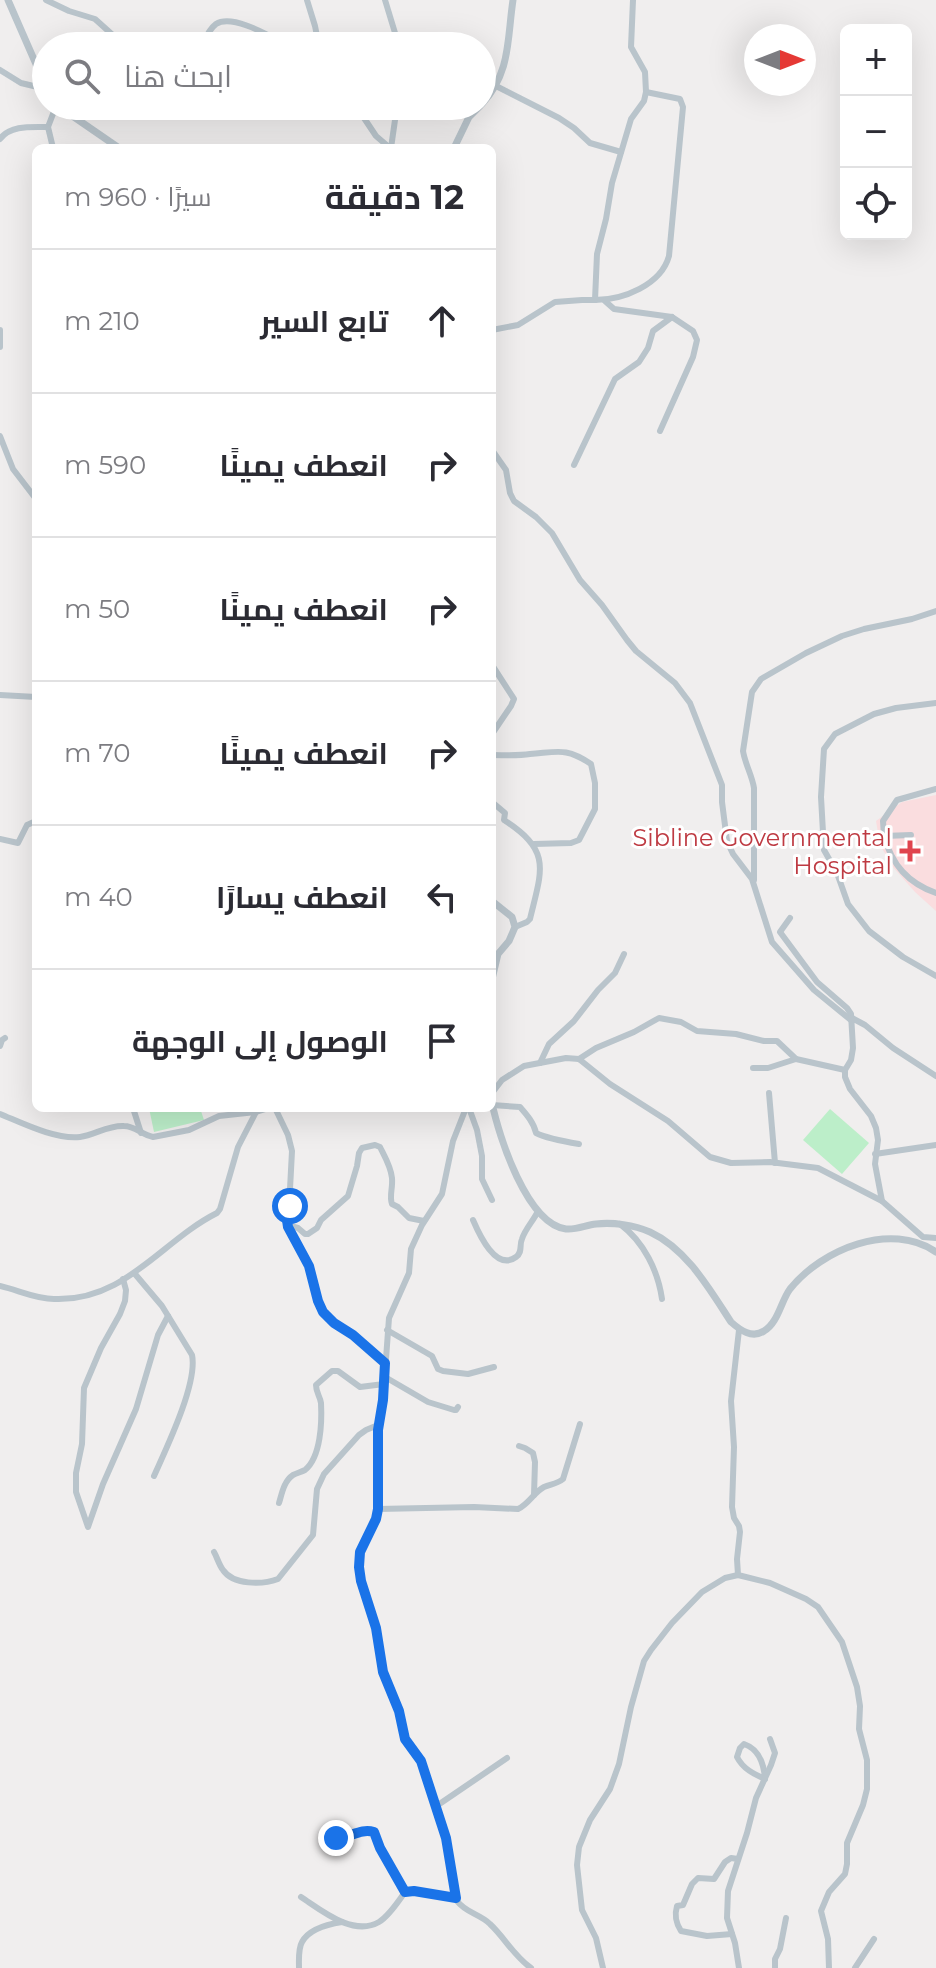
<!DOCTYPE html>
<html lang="ar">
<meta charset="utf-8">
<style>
body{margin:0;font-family:Montserrat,Cairo,sans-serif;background:#f2f2f3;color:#2b2b33;direction:rtl}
.controls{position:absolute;right:24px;top:24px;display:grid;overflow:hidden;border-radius:12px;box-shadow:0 8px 32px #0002}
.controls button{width:72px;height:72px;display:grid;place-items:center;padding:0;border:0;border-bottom:2px solid #e1e1e2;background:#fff;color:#2b2b33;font:40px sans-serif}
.compass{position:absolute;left:744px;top:24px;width:72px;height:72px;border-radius:50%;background:#fff;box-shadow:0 8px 32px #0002;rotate:90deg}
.stop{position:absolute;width:24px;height:24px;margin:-18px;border:6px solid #1a73e8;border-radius:50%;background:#fff}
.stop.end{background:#1a73e8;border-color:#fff;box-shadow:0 2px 8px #0008}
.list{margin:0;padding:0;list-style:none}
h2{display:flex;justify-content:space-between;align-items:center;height:104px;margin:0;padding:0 32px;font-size:34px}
h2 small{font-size:26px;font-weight:400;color:#7c7c81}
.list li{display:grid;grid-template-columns:52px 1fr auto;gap:24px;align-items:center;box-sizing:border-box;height:144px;padding:0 32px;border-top:2px solid #e1e1e2}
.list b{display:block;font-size:30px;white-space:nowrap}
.list em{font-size:26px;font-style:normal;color:#7c7c81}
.icon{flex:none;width:44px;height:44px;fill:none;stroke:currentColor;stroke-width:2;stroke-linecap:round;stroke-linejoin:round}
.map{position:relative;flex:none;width:936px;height:1968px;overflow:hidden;direction:ltr}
.search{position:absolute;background:#fff;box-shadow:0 8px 32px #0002;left:32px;top:32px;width:464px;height:88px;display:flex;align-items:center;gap:20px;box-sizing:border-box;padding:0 28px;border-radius:44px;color:#7c7c81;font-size:30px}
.panel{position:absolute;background:#fff;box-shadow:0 8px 32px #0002;left:32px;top:144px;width:464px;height:968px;border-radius:12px;direction:rtl}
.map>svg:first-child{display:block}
</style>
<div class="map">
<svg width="936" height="1968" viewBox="0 0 936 1968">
<rect width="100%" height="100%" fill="#f0eeee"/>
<path fill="#fadddf" d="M936 795V911L915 892 893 867 880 845 876 821 902 802Z"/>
<g fill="#bceec9">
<path d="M149 1108H200L204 1120 154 1132Z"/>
<path d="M830 1109 869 1143 842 1174 803 1140Z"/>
</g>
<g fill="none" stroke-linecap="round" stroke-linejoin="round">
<g stroke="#b9c4cb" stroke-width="6">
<path d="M46 0 69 11 95 19 125 46"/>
<path d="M307 0 315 26 319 46"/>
<path d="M385 0 399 46"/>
<path d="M202 46C205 39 209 29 216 24 233 13 273 38 289 46"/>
<path d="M0 70 21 83 46 89"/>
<path d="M496 86 559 118 574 128 590 143 621 152"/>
<path d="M356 106 376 136 390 148"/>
<path d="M0 139C10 125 31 127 48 127"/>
<path d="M53 148 48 127 56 106"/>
<path d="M391 148 397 106"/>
<path d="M595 300C623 300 661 285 669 256L683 107 680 99 646 92"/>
<path d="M605 301 614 309 672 317 693 331 697 340 693 357 660 431"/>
<path d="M0 330V347"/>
<path d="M492 330 518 325 555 302 582 300H595L597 254 606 219 612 183 631 119 644 101 646 92 645 72 631 47 633 0"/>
<path d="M0 436 13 469 36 499"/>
<path d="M492 450 506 470 510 493 514 501 536 517 552 533 580 580 602 605 627 640 636 651 675 683 690 703 722 785V802L727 841 733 854 752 879 772 942 814 990 852 1021"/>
<path d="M574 465 615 379 639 362 648 348 653 331 672 317"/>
<path d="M492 665 514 699 511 706 492 734"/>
<path d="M0 695 36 697"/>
<path d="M936 703 896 708 874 714 835 734 824 749 821 797 824 850 837 873 848 904 869 931 903 957 936 976"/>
<path d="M492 755C505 755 518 756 530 754 558 752 566 747 591 764L595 783V809L579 840 571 843 534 844"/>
<path d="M492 802 505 813 504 820C552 851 542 869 530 919L527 922 515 927"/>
<path d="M911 835 884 836 883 821 897 800 936 789"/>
<path d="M884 836C892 865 908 883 936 893"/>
<path d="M0 839 18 843 27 825 36 821"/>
<path d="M754 880V788C752 775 745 764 743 751L752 692 761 679 806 653 842 636 864 629 912 619 936 611"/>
<path d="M790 918 780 932 817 982 847 1008 851 1014 853 1048 851 1060 845 1070V1077L850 1089 871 1116 876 1128 878 1140 875 1164 882 1201"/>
<path d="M852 1018 865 1025 893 1048 936 1076"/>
<path d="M0 1046 2 1040 5 1038"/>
<path d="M579 1059 596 1048 634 1032 659 1018 681 1022 697 1031 736 1034 764 1041H777L796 1059 845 1070"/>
<path d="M540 1063 549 1044 574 1021 598 990 615 973 624 954"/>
<path d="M753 1068H768L796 1059"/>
<path d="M492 1093 502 1080 524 1066 566 1058 579 1059 610 1084 668 1121 710 1157 731 1163 770 1162 818 1168 882 1201 923 1237 936 1238"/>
<path d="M769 1093 775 1163"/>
<path d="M492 1105 520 1107C527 1115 534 1123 536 1133 546 1138 567 1142 579 1144"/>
<path d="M133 1108 141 1133"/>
<path d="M275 1108 288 1135 292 1151 288 1227 309 1266 320 1308 330 1321 353 1335 384 1363"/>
<path d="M466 1108 453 1141 442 1194 422 1225 411 1249 409 1273 389 1318 383 1400 378 1430V1509L376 1519 360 1552 359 1567 361 1581 376 1628 383 1672 399 1711 405 1739 421 1761 446 1838 457 1901C466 1913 480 1914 490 1924 505 1938 513 1955 531 1968"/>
<path d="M469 1108 477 1130 482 1156V1179L492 1200"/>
<path d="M0 1114C22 1123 56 1140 80 1137 95 1135 108 1125 124 1126 135 1126 142 1135 153 1137L189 1130 219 1116 256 1112 269 1108"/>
<path d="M875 1154 936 1145"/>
<path d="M473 1220C479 1234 496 1272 516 1257 523 1252 519 1245 522 1239 525 1229 534 1220 538 1211"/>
<path d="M620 1224C644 1242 658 1271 662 1299"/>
<path d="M287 1225 298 1228 305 1234H308L317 1228 321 1220 348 1196 357 1166 359 1153 362 1148 375 1145 380 1147C385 1157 391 1167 392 1178 393 1188 389 1196 392 1204L398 1207 409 1218 424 1221"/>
<path d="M135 1274 162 1306 192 1355C198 1383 166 1449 154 1476"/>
<path d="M123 1279 126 1290 125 1301 120 1314 101 1348 84 1388 82 1444 76 1473V1492L88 1527 103 1484 136 1409 158 1335 168 1316"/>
<path d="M0 1286C18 1290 36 1299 54 1299 125 1302 161 1241 217 1213L220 1209 238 1147 256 1112"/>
<path d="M387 1330 432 1356 438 1369 443 1371 468 1374 494 1367"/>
<path d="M739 1330 731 1401 734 1447 732 1507 734 1518 739 1526 740 1532 737 1559 738 1575 770 1583 806 1599 818 1607 842 1642 857 1687 860 1706 859 1729 867 1760V1789L863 1805 847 1843V1864L845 1874 829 1892 821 1911 828 1939 829 1968"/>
<path d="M385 1377 428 1402 454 1410H456L458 1407"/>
<path d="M519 1446 525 1448 533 1453 535 1462 534 1495"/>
<path d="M279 1503C282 1493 284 1481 293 1475 297 1473 301 1472 305 1470 321 1457 322 1422 321 1403 320 1396 316 1393 316 1385L332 1371H338L360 1387 384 1384"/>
<path d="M378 1509 474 1507 518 1509C529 1504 534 1492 544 1487 551 1484 557 1484 563 1479L580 1424"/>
<path d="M214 1552C217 1557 219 1565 223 1570 233 1585 262 1585 278 1579L313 1535 317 1489 324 1474 359 1435 366 1430 378 1425"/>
<path d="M744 1744C759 1749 764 1765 765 1779 754 1774 743 1769 737 1757L740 1748Z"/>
<path d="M435 1807 507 1758"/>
<path d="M334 1836 336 1838C350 1838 360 1828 374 1832L380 1848 405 1892"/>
<path d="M301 1897C321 1910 353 1937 379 1922 389 1916 398 1902 405 1892L414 1891 456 1898"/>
<path d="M732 1934 707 1936 681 1931C676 1923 674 1916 677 1906L683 1905 692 1884 698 1878 714 1879 725 1862 731 1858 738 1859"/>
<path d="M299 1968C299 1960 298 1949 302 1942 309 1929 329 1924 342 1922"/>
<path d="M603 1968 596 1938 582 1910 577 1865 579 1847 590 1820 610 1789 619 1764 631 1707 644 1661 651 1650 672 1623 702 1592 725 1578 738 1575"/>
<path d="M739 1968 735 1943 727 1918 728 1891 747 1833 756 1798 771 1765 775 1753 770 1739"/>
<path d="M775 1968V1959L780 1949 786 1918"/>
<path d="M855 1968 874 1939"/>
</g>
<g stroke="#b9c4cb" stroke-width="7">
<path d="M8 0 46 87"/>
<path d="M482 104C511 72 507 40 513 0"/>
<path d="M58 106 119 148"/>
<path d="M454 148 469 117 480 106"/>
<path d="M492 901 512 917 515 927 509 941 498 954 492 979"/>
<path d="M492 1103C499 1137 527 1224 566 1229 577 1230 586 1225 596 1224 613 1222 634 1225 650 1232 687 1249 710 1290 731 1322 740 1330 752 1339 764 1331 778 1323 781 1301 790 1289 822 1249 891 1221 936 1252"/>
</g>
</g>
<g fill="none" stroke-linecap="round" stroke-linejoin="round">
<path stroke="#1a73e8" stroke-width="10" d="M290 1206 287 1220 288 1227 309 1266 318 1301 323 1312 334 1323 353 1335 385 1363 383 1400 378 1430V1509L376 1519 360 1552 359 1567 361 1581 376 1628 383 1672 399 1711 405 1739 421 1761 446 1838 456 1898 414 1891 405 1892 380 1848 374 1832C360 1828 350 1838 336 1838"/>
</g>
<path fill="#e0444e" stroke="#fff" stroke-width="3" d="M906 839h8v8h8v8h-8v8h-8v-8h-8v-8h8z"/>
<g text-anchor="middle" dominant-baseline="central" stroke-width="6" stroke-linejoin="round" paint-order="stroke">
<g font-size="24" fill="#be3a42" stroke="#fff" text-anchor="end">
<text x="892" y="837">Sibline Governmental<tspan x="892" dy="28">Hospital</tspan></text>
</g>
</g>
</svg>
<div class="controls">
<button>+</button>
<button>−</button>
<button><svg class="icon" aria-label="locate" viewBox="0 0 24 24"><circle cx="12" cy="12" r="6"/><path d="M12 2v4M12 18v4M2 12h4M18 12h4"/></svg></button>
</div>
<svg class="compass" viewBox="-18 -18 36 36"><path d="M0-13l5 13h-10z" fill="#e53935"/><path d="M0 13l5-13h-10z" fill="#7c7c81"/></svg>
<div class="stop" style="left:290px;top:1206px"></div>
<div class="stop end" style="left:336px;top:1838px"></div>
<div class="search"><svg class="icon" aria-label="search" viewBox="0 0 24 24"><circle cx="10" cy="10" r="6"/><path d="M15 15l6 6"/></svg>ابحث هنا</div>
<section class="panel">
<h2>12 دقيقة<small>سيرًا · 960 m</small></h2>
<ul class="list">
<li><svg class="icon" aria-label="ahead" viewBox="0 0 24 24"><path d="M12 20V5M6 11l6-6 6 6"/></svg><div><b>تابع السير</b></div><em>210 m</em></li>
<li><svg class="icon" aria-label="right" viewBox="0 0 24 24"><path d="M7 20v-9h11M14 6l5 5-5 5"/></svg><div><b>انعطف يمينًا</b></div><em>590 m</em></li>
<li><svg class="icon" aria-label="right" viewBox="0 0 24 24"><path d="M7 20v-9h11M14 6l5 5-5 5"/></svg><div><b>انعطف يمينًا</b></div><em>50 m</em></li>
<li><svg class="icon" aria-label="right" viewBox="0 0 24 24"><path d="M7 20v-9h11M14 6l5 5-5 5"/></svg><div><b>انعطف يمينًا</b></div><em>70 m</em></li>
<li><svg class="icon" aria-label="left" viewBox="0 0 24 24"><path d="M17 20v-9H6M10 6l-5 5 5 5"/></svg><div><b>انعطف يسارًا</b></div><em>40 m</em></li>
<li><svg class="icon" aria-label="arrive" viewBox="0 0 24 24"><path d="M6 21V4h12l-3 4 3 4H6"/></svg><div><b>الوصول إلى الوجهة</b></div></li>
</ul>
</section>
</div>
